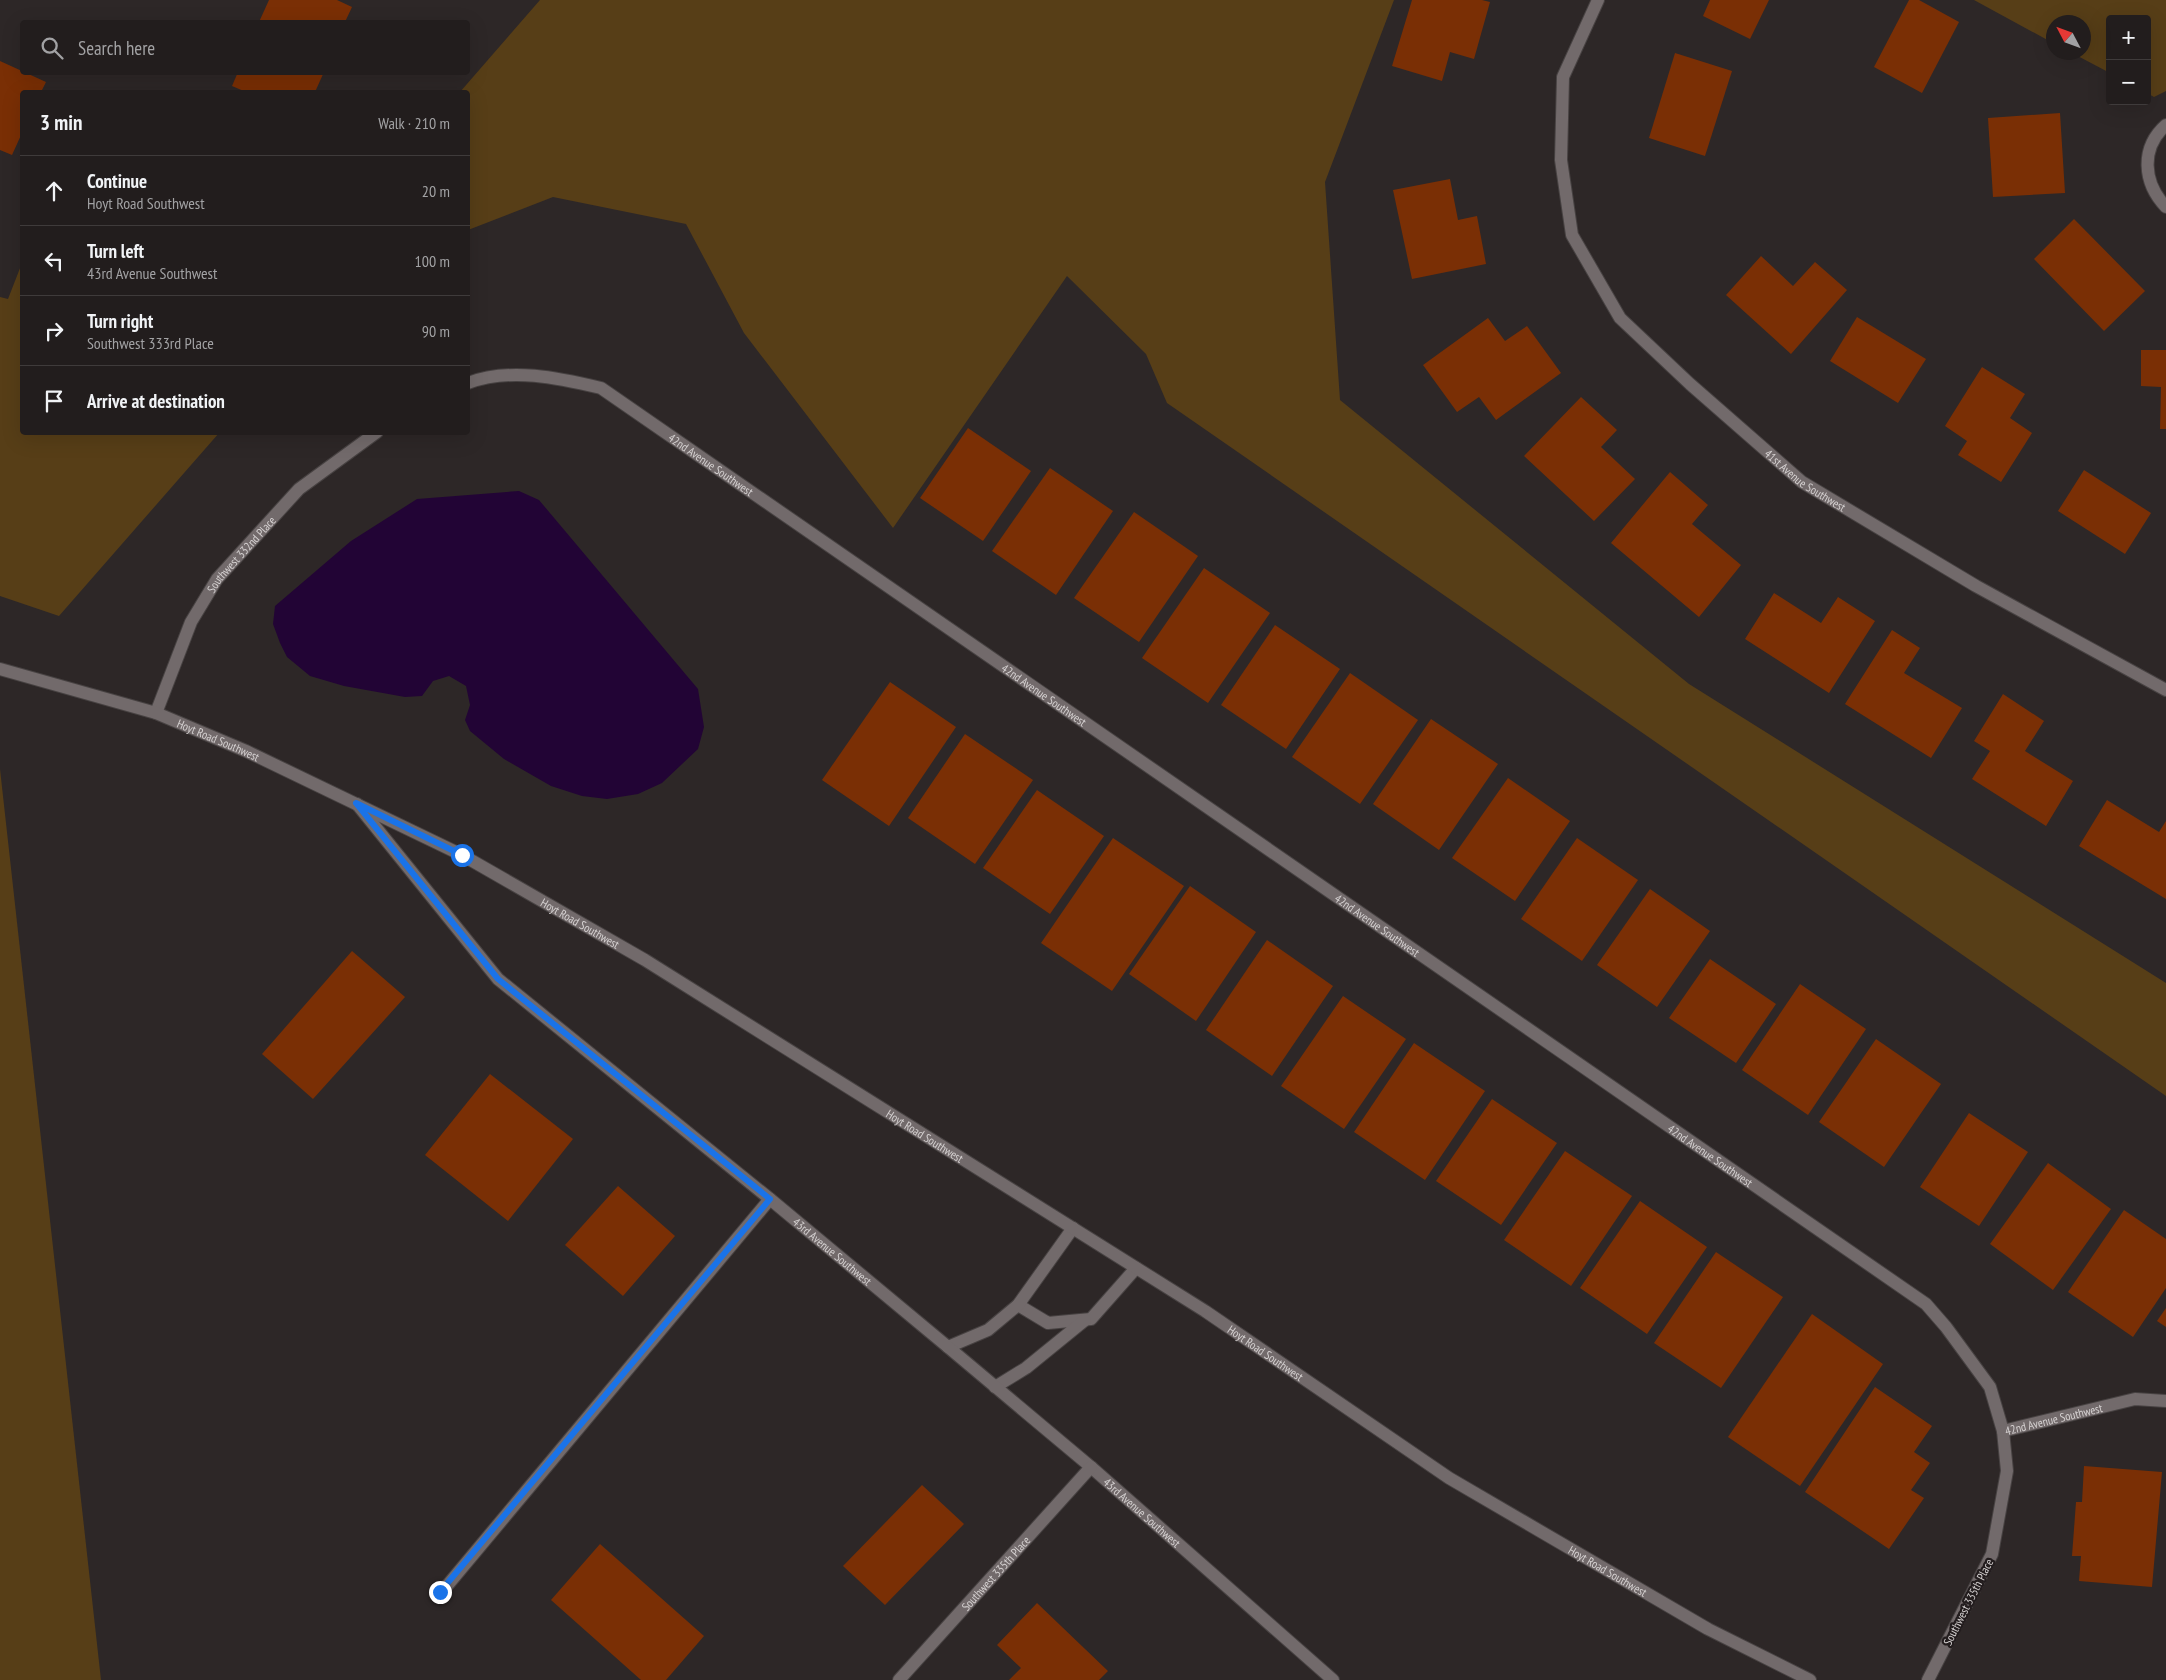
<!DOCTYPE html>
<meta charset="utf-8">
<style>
body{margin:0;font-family:"PT Sans Narrow",sans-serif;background:#2a2626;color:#f1f3f6}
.controls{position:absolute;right:15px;top:15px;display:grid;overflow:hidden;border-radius:5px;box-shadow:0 5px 20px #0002}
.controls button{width:45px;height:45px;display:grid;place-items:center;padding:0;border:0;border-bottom:1px solid #3f3b3b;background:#221d1d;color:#f1f3f6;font:25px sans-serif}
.compass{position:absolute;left:2046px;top:15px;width:45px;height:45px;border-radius:50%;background:#221d1d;box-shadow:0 5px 20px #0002;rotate:311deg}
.stop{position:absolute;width:15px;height:15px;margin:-11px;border:4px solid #1a73e8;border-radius:50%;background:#fff}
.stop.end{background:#1a73e8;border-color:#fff;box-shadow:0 1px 5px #0008}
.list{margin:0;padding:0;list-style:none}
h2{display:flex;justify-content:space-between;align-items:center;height:65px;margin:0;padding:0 20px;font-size:21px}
h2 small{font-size:16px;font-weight:400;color:#a2a2a4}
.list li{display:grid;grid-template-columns:32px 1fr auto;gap:15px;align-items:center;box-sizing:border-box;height:70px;padding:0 20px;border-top:1px solid #3f3b3b}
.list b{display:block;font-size:19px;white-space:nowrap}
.list p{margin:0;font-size:16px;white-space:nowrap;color:#a2a2a4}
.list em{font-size:16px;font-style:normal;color:#a2a2a4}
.icon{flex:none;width:28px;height:28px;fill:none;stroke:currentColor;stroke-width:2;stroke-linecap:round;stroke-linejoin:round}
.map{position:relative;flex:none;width:2166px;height:1680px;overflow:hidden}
.search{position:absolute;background:#221d1d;box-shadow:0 5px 20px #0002;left:20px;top:20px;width:450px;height:55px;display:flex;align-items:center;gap:12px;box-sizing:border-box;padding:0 18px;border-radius:5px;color:#a2a2a4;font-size:19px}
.panel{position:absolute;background:#221d1d;box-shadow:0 5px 20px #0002;left:20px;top:90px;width:450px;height:345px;border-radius:5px}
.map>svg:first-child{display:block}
</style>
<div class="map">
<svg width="2166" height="1680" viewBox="0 0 2166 1680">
<rect width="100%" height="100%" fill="#2d2727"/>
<g fill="#573e17">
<path d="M540 0H1394L1325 182 1340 400 1689 684 2166 983V1096L1167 403 1146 354 1067 276 893 528 744 333 686 224 553 197 468 230V92H460Z"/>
<path d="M1974 0H2166V91L2154 97 2147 93V19H2110V73L2072 53 2084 52V22H2054L2053 43Z"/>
<path d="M22 263V432L219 433 59 616 0 596V297L8 299Z"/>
<path d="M0 769 101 1680H0Z"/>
</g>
<path fill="#220435" d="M519 491 539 500 698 689 704 727 698 749 662 783 638 794 607 799 582 796 551 786 504 759 470 731 465 720 470 705 466 686 449 676 433 681 422 696 405 697 344 686 310 676 287 657 280 643 273 624 275 606 351 541 417 499Z"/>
<g fill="#7a2f05">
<path d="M269 0H337L352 7 345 22H259Z"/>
<path d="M1412 0H1482L1490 2 1474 59 1450 52 1442 81 1392 66Z"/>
<path d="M1710 0H1769L1750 39 1703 16Z"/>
<path d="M1909 0H1919L1959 22 1922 93 1874 67Z"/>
<path d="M1675 53 1732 71 1705 156 1649 138Z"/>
<path d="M0 61 46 82 41 92H22V133L12 155 0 150Z"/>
<path d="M238 72H324L315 92H246L232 86Z"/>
<path d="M2060 113 2065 193 1993 197 1988 118Z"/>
<path d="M1450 179 1458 220 1477 216 1486 264 1412 279 1393 190Z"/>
<path d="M2074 219 2145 291 2104 331 2034 259Z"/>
<path d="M1761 256 1793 286 1815 262 1847 290 1791 354 1726 295Z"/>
<path d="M1857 317 1926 359 1898 403 1830 361Z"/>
<path d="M1488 318 1505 341 1527 326 1561 373 1496 420 1479 397 1457 412 1423 365Z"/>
<path d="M2141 350H2166V429H2160L2161 387 2141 386Z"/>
<path d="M1982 367 2025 394 2010 418 2032 433 2001 482 1958 455 1967 441 1945 426Z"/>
<path d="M1581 397 1617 430 1601 447 1635 479 1594 521 1524 456Z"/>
<path d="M968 428 1031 471 983 541 920 498Z"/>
<path d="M1050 468 1113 511 1056 595 992 551Z"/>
<path d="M2084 470 2151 513 2125 554 2058 511Z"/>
<path d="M1670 472 1708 505 1692 524 1741 565 1699 617 1611 543Z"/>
<path d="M1134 512 1198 556 1139 642 1074 598Z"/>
<path d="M1204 568 1270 613 1208 703 1142 658Z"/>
<path d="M1774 593 1821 623 1838 597 1875 621 1829 693 1745 639Z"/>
<path d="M1275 625 1340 669 1286 749 1221 705Z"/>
<path d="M1892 630 1920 648 1904 673 1962 708 1931 758 1845 704Z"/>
<path d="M1350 673 1418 720 1360 804 1292 757Z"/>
<path d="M890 682 956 727 889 826 822 780Z"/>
<path d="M2003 694 2044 721 2025 751 2073 781 2046 826 1972 779 1990 751 1974 741Z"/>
<path d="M1431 719 1498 764 1439 850 1373 804Z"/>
<path d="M965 734 1033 780 975 864 908 818Z"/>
<path d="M1508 778 1570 821 1515 901 1452 858Z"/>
<path d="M1037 790 1104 836 1050 914 983 868Z"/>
<path d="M2107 800 2159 832 2166 821V899L2079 846Z"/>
<path d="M1113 838 1184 886 1112 991 1041 943Z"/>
<path d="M1577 838 1638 880 1582 961 1521 919Z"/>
<path d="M1190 886 1256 932 1196 1021 1129 974Z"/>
<path d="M1650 889 1710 931 1657 1007 1597 965Z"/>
<path d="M1267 940 1333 986 1272 1076 1206 1030Z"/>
<path d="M352 951 405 997 313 1099 262 1054Z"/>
<path d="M1710 959 1776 1004 1736 1063 1669 1018Z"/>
<path d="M1800 984 1866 1029 1808 1115 1742 1070Z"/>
<path d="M1343 996 1406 1039 1344 1129 1281 1086Z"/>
<path d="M1876 1039 1941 1084 1884 1167 1819 1122Z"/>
<path d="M1414 1043 1485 1091 1425 1180 1354 1132Z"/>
<path d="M490 1074 573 1139 508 1221 425 1155Z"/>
<path d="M1492 1099 1557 1143 1501 1225 1436 1181Z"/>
<path d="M1969 1113 2028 1152 1979 1226 1920 1187Z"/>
<path d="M1565 1151 1632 1196 1571 1286 1504 1240Z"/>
<path d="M2048 1163 2111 1209 2053 1290 1990 1244Z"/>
<path d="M618 1186 675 1236 623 1296 565 1245Z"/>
<path d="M1640 1201 1707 1247 1647 1334 1580 1288Z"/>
<path d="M2124 1210 2166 1239V1288L2133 1337 2068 1292Z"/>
<path d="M1716 1252 1783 1297 1721 1388 1654 1343Z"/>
<path d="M2166 1308V1327L2157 1321Z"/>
<path d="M1812 1314 1883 1364 1800 1486 1728 1437Z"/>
<path d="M1875 1387 1932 1426 1914 1452 1930 1463 1911 1490 1924 1498 1889 1549 1805 1492Z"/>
<path d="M2084 1466 2162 1472 2152 1587 2079 1581 2081 1556H2072L2076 1502H2082Z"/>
<path d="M922 1485 964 1524 885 1605 843 1566Z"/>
<path d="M600 1544 704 1636 666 1680H641L551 1600Z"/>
<path d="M1037 1603 1108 1671 1099 1680H1009L1021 1668 997 1645Z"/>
</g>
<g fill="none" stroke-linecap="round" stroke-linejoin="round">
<g stroke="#474242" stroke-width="14">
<g id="service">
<path d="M1018 1305 1048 1323 1091 1319 1136 1268"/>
<path d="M948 1347 988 1330 1018 1305 1073 1228"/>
<path d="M995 1387 1026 1368 1085 1320"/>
</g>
</g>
<g stroke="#474242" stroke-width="14">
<g id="minor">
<path id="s1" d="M1598 0 1563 77 1561 160 1572 235 1620 318 1690 384 1802 482 1976 586 2166 690"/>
<path d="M2166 125C2140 148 2143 183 2166 207"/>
<path id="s2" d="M468 383C510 367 559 378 601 388L1926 1304 1946 1327 1990 1387 2003 1431 2007 1471 1992 1554 1928 1680"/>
<path id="s3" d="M156 713 191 622 217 579 299 489 377 432"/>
<path id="s4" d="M357 804 498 979 770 1199 948 1347 1091 1467 1333 1680"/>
<path id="s5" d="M2003 1431 2135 1399 2166 1401"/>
<path d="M441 1593 770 1199"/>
<path id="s6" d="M899 1680 1091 1467"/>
</g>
</g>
<g stroke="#474242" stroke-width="14">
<g id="secondary">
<path id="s7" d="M0 669 156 713 246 751 462 855 645 960 1205 1311 1449 1478 1708 1629 1810 1680"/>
</g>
</g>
<use href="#service" stroke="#726a6b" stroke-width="12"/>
<use href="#minor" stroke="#726a6b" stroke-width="12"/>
<use href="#secondary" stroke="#726a6b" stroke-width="12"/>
</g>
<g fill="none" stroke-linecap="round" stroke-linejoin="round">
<path stroke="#1a73e8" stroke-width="6" d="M440 1592 770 1199 498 979 356 803 462 855"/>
</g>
<g text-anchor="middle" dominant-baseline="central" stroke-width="4.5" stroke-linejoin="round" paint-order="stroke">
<g font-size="12" fill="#d5d1d1" stroke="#231d1e">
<text stroke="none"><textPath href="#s2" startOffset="269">42nd Avenue Southwest</textPath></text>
<text stroke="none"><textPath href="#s1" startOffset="586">41st Avenue Southwest</textPath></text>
<text stroke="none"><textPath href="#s3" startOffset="182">Southwest 332nd Place</textPath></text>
<text stroke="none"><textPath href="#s2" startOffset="674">42nd Avenue Southwest</textPath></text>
<text stroke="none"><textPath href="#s7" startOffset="230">Hoyt Road Southwest</textPath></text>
<text stroke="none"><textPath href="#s7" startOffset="636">Hoyt Road Southwest</textPath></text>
<text stroke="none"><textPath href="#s2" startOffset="1079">42nd Avenue Southwest</textPath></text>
<text stroke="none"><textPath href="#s7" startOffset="1041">Hoyt Road Southwest</textPath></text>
<text stroke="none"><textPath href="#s2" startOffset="1484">42nd Avenue Southwest</textPath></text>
<text stroke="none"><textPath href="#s4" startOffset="656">43rd Avenue Southwest</textPath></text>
<text stroke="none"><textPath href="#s7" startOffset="1445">Hoyt Road Southwest</textPath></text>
<text stroke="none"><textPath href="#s5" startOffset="52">42nd Avenue Southwest</textPath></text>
<text stroke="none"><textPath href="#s4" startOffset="1061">43rd Avenue Southwest</textPath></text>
<text stroke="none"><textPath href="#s7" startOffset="1851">Hoyt Road Southwest</textPath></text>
<text stroke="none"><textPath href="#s6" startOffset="144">Southwest 335th Place</textPath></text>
<text transform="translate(1968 1602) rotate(-63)">Southwest 335th Place</text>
</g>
</g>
</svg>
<div class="controls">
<button>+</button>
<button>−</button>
</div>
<svg class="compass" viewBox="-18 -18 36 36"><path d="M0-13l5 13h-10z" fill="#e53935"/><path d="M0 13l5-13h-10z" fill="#a2a2a4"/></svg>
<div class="stop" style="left:462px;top:855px"></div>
<div class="stop end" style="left:440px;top:1592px"></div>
<div class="search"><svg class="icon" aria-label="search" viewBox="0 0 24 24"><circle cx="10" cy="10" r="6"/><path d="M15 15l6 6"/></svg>Search here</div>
<section class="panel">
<h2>3 min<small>Walk · 210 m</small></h2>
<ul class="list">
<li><svg class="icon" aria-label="ahead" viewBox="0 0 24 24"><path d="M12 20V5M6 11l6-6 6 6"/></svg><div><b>Continue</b><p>Hoyt Road Southwest</p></div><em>20 m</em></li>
<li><svg class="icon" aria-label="left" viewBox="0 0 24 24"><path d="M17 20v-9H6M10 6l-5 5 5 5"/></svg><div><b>Turn left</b><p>43rd Avenue Southwest</p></div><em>100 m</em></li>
<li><svg class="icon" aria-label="right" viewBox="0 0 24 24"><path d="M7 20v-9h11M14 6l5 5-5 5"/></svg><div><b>Turn right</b><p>Southwest 333rd Place</p></div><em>90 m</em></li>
<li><svg class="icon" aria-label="arrive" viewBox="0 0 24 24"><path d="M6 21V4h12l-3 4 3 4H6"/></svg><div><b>Arrive at destination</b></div></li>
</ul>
</section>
</div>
